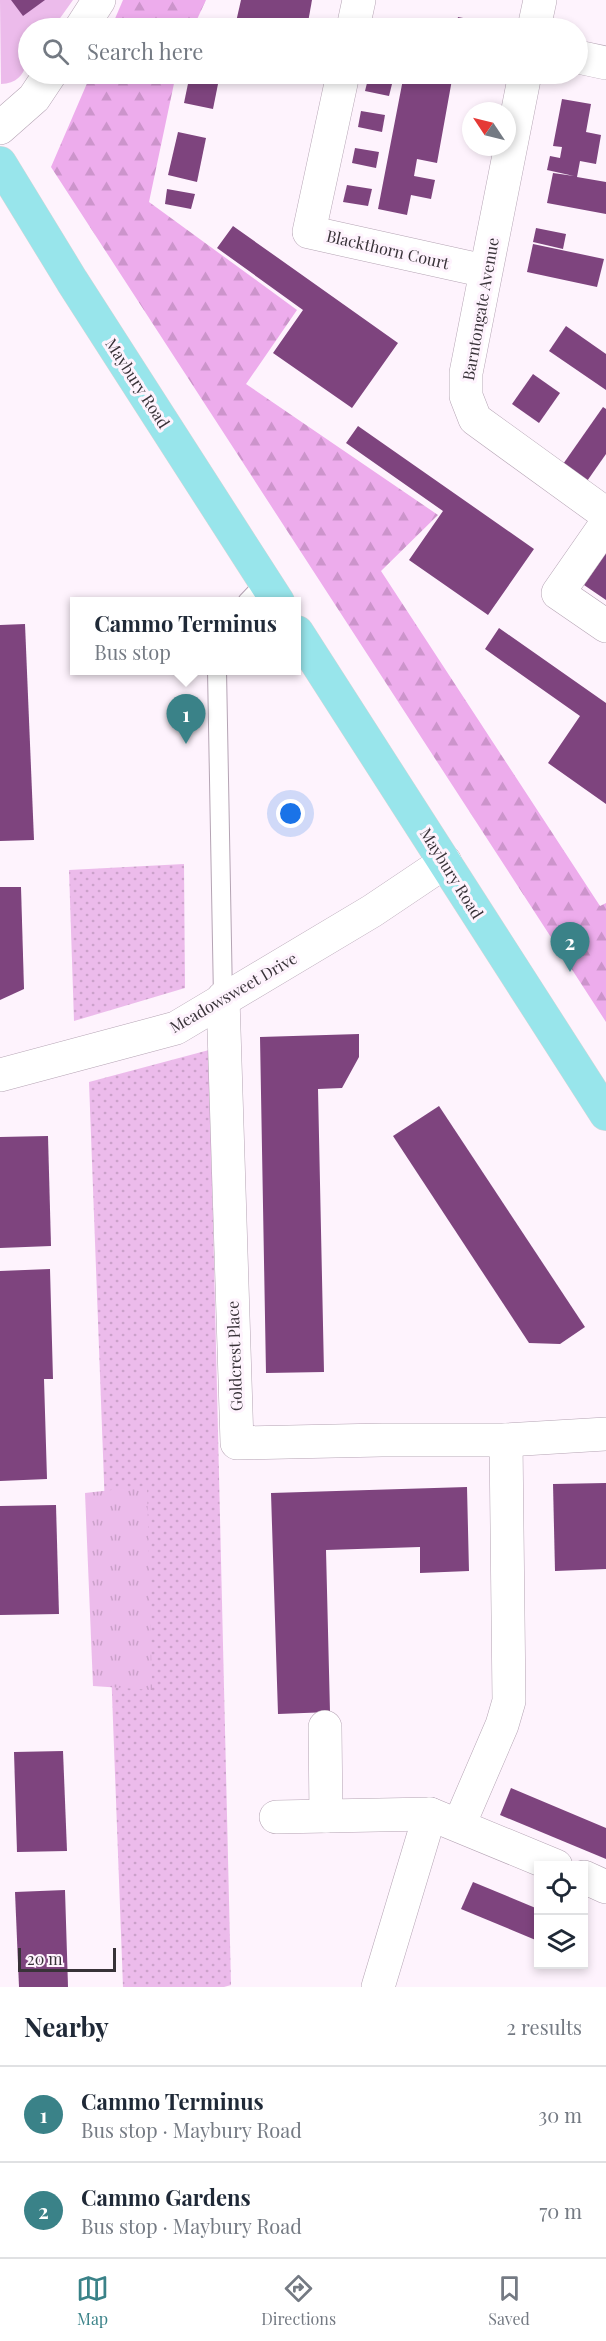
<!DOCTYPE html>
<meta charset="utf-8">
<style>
body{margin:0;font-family:"Playfair Display",serif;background:#f6f6f7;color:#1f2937}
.controls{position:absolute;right:18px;bottom:18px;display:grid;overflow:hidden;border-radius:0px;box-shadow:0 3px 9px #0003}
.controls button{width:54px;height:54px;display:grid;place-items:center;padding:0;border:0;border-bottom:2px solid #e0e1e3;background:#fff;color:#1f2937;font:30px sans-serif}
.compass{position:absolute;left:462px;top:102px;width:54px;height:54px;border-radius:50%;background:#fff;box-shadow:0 3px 9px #0003;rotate:305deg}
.scale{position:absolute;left:18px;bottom:15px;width:98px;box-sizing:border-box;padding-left:6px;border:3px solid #383238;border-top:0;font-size:16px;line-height:21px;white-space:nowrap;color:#383238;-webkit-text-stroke:4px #fef3fd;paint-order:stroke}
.you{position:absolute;left:291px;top:814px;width:21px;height:21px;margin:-15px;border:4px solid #fff;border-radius:50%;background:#1a73e8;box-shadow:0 0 0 9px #1a73e833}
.badge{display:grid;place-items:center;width:39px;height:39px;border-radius:50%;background:#3a8288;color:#fff;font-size:20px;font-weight:700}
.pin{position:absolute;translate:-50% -50px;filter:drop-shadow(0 2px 3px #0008)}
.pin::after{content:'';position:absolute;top:32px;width:21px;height:18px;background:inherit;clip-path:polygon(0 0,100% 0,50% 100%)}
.popup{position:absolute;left:70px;top:597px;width:231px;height:78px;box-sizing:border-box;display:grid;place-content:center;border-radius:0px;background:#fff;filter:drop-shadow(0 2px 4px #0005);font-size:20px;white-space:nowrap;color:#747a83}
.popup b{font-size:22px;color:#1f2937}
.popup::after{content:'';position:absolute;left:50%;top:100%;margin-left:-12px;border:12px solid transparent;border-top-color:#fff}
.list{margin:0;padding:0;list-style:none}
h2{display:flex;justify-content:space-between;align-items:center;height:78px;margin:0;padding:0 24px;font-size:26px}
h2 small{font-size:20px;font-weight:400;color:#747a83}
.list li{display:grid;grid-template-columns:39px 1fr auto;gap:18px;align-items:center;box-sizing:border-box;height:96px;padding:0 24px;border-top:2px solid #e0e1e3}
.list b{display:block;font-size:22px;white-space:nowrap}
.list p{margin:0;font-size:20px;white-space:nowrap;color:#747a83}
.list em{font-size:20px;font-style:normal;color:#747a83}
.icon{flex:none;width:33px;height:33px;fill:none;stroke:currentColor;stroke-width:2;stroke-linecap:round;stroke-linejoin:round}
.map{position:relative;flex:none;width:606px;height:1987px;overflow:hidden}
.search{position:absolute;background:#fff;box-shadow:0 3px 9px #0003;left:18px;right:18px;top:18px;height:66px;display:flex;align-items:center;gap:15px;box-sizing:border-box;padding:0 21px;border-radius:33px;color:#747a83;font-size:22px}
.sheet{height:270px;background:#fff}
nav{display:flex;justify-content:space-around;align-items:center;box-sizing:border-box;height:84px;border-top:2px solid #e0e1e3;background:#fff;font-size:16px;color:#747a83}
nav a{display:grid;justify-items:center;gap:3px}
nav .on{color:#3a8288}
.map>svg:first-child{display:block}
</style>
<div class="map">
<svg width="606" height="1987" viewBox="0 0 606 1987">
<defs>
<pattern id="grass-dots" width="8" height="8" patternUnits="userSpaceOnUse" patternTransform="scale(1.5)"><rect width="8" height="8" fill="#ecbbeb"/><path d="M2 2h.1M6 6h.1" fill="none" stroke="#cba1ca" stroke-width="1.8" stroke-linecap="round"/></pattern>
<pattern id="forest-firs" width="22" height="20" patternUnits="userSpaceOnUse" patternTransform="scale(1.5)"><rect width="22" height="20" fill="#edacec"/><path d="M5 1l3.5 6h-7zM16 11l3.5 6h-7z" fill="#cc94cb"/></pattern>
<pattern id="park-tufts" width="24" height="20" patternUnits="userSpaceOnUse" patternTransform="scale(1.5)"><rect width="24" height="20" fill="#ecbbeb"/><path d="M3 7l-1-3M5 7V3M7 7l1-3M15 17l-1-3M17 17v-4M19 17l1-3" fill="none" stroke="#cba1ca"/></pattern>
</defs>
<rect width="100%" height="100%" fill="#fef3fd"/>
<g fill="url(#grass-dots)">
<path d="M184 864 185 988 74 1021 69 870Z"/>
<path d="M209 1050 231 1985 224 1987H123L89 1082Z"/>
</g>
<g fill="url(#forest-firs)">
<path d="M123 0H206L193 28H111Z"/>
<path d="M91 74H176L149 202 297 310 246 384 438 515 381 571 600 906 606 903V1022L51 167Z"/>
</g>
<path fill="url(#park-tufts)" d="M147 1486 152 1690 93 1686 85 1493Z"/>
<path fill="#ecbbeb" d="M0 0H73L53 28H28C28 51 32 83 1 84Z"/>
<g fill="#7e447e">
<path d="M11 0H45L23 16Z"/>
<path d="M241 0H312L307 28H269L236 22Z"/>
<path d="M458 17 484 22 483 28H455Z"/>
<path d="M190 74H220L213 109 184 103Z"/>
<path d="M263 74H290L289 80 263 75Z"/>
<path d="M404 74H453L437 163 417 159 414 176 435 180 431 199 411 195 407 215 378 209Z"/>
<path d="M369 75 393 80 389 96 365 91Z"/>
<path d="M562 99 591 104 586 132 601 135 596 164 580 161 577 177 606 182V214L547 203 553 173 574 176 547 170 550 156 560 158 562 147 553 146Z"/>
<path d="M361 111 385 115 382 132 358 127Z"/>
<path d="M178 132 206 138 197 182 168 175Z"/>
<path d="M355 148 379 152 376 168 352 163Z"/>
<path d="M347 185 372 189 368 206 343 202Z"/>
<path d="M167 189 195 194 191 209 165 204Z"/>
<path d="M233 226 398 343 352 408 273 353 303 310 217 248Z"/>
<path d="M536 228 566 234 563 249 533 242Z"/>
<path d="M533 244 604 259 597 287 527 272Z"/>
<path d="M566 326 606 354V390L549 351Z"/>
<path d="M533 374 560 393 539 423 512 404Z"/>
<path d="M603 407 606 409V454L585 484 561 467Z"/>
<path d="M358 426 534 549 488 615 409 560 443 511 346 443Z"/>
<path d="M606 553V600L584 585Z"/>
<path d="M25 624 34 840 0 841V625Z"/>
<path d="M499 628 606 703V804L548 763 580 716 485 649Z"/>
<path d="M0 887H21L24 989 0 1000Z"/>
<path d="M359 1034V1057L342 1088 318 1089 324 1372 266 1373 260 1037Z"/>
<path d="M439 1106 585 1327 560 1344 529 1343 393 1136Z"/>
<path d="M48 1136 51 1246 0 1248V1137Z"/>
<path d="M50 1269 53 1379H44L47 1479 0 1481V1271Z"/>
<path d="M606 1483V1569L555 1571 553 1484Z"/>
<path d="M467 1487 469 1571 420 1573V1547L326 1550 330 1712 278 1714 271 1493Z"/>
<path d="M56 1505 59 1614 0 1615V1506Z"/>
<path d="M63 1751 67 1851 17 1852 14 1752Z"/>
<path d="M511 1788 606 1828V1859L500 1815Z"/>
<path d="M473 1882 538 1909V1941L461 1909Z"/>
<path d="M65 1890 68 1987H19L15 1892Z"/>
</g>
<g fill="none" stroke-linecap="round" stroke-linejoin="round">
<g stroke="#b5a4b4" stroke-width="20">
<g id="service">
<path d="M247 602 266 582"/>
<path d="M217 670 223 998"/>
</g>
</g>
<g stroke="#b5a4b4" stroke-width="34">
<g id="minor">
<path d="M81 28 99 0"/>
<path d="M353 28 359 0"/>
<path d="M534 28 540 0"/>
<path d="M578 57 606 63"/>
<path d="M343 74 309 232 485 271"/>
<path d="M525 74 466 373V396L475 419 606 514"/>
<path d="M0 128 34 98 50 74"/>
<path d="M606 524 558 593 606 626"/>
<path d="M223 998 237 1443 382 1440H506L509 1701 502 1725 459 1825"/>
<path d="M0 1075 176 1028 372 911 445 862"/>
<path d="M506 1440 606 1434"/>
<path d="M325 1727 326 1816"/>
<path d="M276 1817 430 1814 556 1866"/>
<path d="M584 1877 606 1887"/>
<path d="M378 1987 430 1814"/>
</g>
</g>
<g stroke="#d7d6d7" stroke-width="34">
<g id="primary">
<path d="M0 163 72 281 278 602"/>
<path d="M297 632 606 1114"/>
</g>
</g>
<use href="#service" stroke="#fff" stroke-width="18"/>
<use href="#minor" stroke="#fff" stroke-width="33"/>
<use href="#primary" stroke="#98e5eb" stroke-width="33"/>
</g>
<g text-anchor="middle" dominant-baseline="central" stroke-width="6" stroke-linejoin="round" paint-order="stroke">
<g font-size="16" fill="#383238" stroke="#fef3fd">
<text transform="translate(388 249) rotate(13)">Blackthorn Court</text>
<text transform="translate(480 309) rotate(-80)">Barntongate Avenue</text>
<text transform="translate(138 383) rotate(57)">Maybury Road</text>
<text transform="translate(452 873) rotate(58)">Maybury Road</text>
<text transform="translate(233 992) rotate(-30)">Meadowsweet Drive</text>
<text transform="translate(234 1356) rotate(-92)">Goldcrest Place</text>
</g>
</g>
</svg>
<div class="controls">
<button><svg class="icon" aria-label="locate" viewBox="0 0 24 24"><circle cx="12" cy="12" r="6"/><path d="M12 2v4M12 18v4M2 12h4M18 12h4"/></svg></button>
<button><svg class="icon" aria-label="layers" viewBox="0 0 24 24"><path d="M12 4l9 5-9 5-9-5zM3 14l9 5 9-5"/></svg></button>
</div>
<svg class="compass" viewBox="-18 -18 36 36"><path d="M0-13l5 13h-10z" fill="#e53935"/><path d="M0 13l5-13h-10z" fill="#747a83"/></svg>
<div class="scale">20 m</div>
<div class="you"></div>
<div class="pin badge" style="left:186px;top:744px">1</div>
<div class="popup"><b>Cammo Terminus</b>Bus stop</div>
<div class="pin badge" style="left:570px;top:972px">2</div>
<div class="search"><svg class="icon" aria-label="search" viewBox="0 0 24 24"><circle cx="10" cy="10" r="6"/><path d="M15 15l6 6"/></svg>Search here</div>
</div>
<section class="sheet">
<h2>Nearby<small>2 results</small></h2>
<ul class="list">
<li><span class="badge">1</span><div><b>Cammo Terminus</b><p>Bus stop · Maybury Road</p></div><em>30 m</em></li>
<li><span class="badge">2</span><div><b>Cammo Gardens</b><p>Bus stop · Maybury Road</p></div><em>70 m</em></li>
</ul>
</section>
<nav>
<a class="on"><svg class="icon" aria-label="map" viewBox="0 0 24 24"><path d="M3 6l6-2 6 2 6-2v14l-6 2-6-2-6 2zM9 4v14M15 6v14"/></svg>Map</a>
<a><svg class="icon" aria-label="directions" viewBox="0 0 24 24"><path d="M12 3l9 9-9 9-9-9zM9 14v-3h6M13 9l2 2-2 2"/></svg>Directions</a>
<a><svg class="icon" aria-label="saved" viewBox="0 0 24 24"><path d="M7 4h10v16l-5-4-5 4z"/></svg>Saved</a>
</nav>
